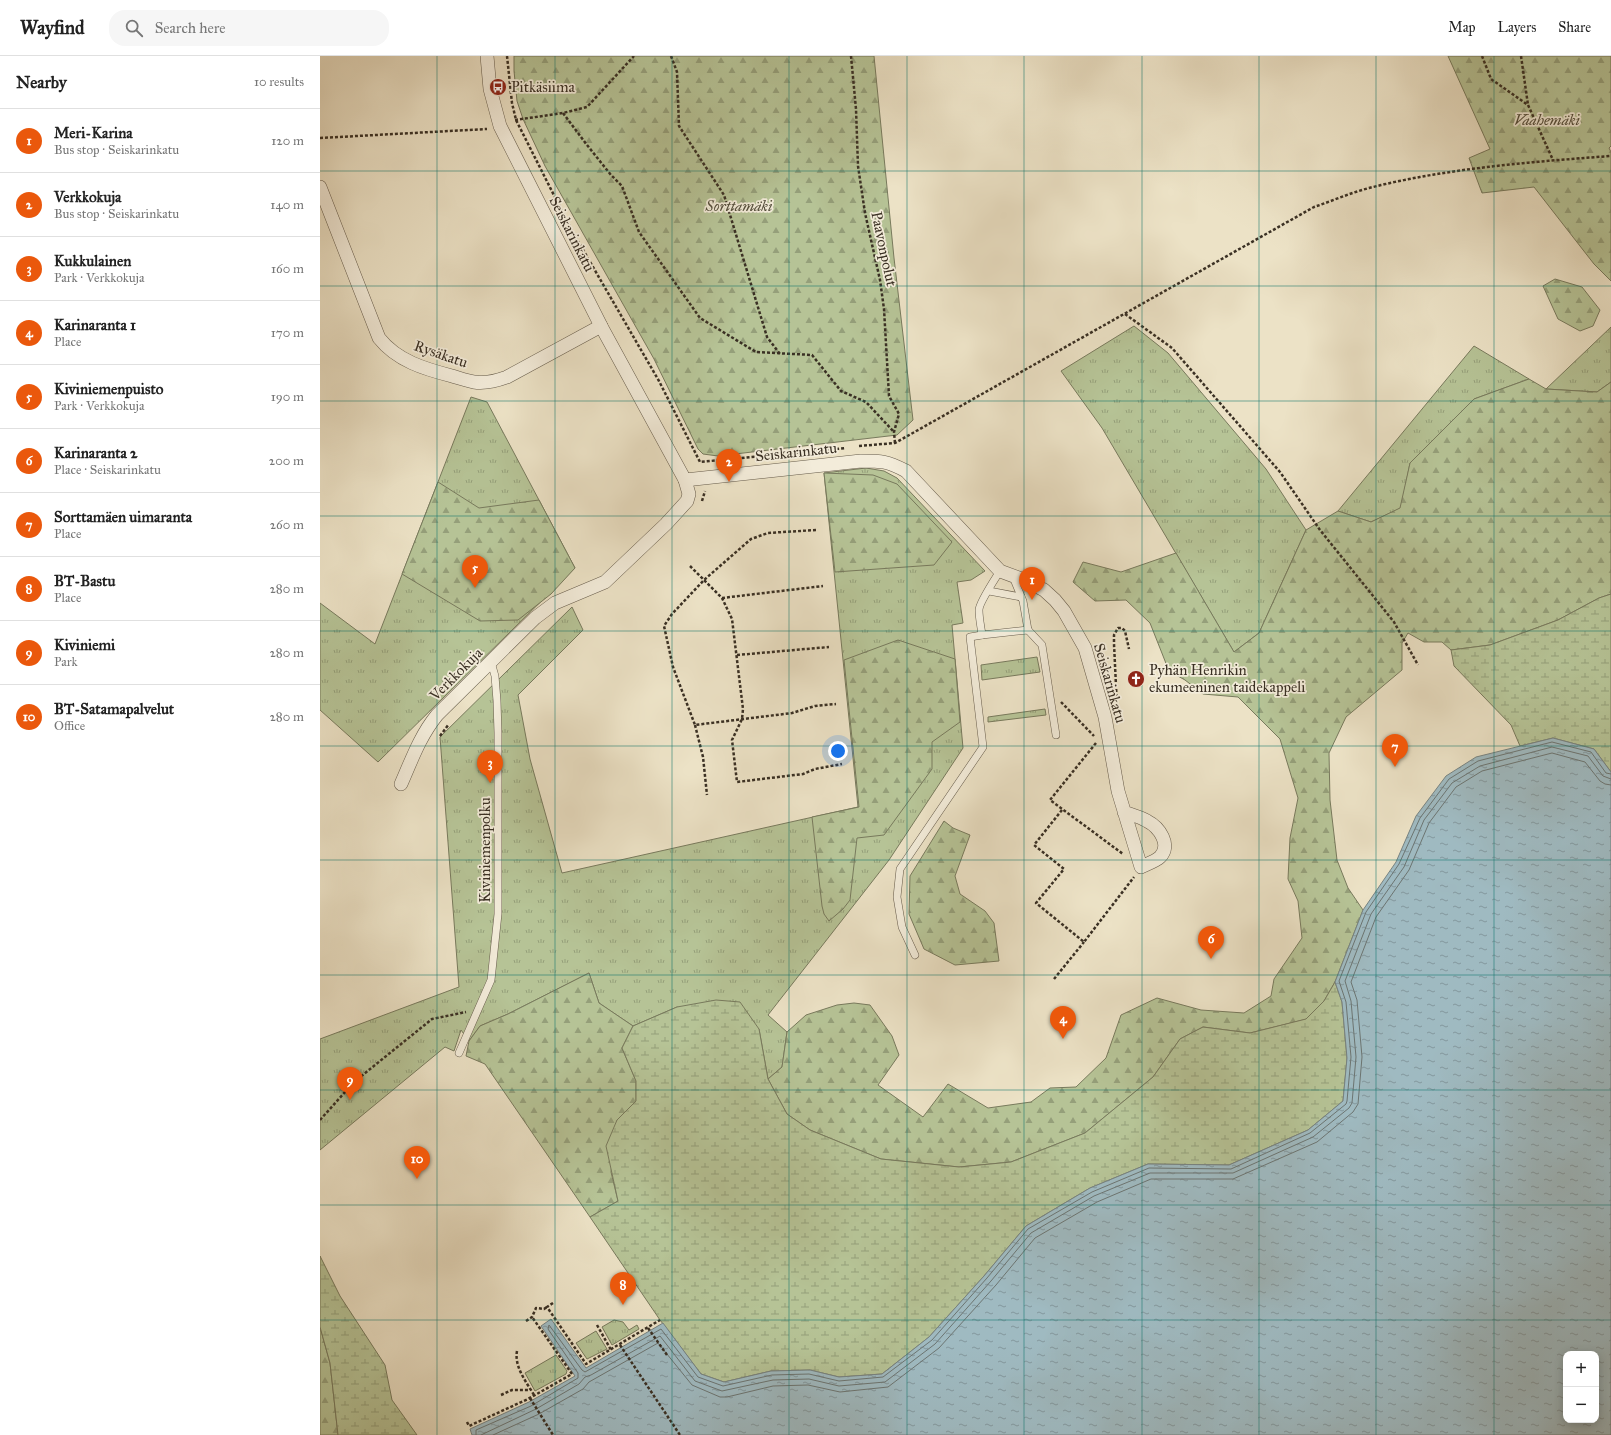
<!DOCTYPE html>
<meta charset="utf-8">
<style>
body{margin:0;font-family:"IM FELL Great Primer",serif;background:#f6f6f6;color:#222}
.controls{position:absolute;right:12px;bottom:12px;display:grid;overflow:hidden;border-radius:8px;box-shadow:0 2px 10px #0003}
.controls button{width:36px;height:36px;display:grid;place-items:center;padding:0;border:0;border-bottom:1px solid #e0e0e0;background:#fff;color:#222;font:20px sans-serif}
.you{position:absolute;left:518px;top:695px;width:14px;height:14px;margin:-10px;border:3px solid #fff;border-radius:50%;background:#1a73e8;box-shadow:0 0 0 6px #1a73e833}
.badge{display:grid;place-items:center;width:26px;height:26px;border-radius:50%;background:#ea580c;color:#fff;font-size:13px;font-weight:700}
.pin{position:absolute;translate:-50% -33px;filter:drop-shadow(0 1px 2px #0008)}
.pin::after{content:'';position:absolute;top:21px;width:14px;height:12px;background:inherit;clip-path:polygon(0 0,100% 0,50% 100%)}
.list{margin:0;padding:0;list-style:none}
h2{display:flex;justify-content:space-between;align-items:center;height:52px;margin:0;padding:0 16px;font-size:17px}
h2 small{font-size:13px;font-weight:400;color:#767676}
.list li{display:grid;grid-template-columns:26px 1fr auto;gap:12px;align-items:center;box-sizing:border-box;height:64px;padding:0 16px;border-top:1px solid #e0e0e0}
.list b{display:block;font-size:15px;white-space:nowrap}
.list p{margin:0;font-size:13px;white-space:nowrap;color:#767676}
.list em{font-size:13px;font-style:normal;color:#767676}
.icon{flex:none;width:22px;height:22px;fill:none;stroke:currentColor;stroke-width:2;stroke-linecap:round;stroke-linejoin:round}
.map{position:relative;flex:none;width:1291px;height:1379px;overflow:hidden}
header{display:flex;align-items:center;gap:24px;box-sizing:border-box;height:56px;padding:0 20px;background:#fff;border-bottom:1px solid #e0e0e0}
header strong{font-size:19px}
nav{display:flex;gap:22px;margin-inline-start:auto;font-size:14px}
.search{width:280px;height:36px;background:#f6f6f6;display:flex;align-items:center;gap:10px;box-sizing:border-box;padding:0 14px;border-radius:16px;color:#767676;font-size:15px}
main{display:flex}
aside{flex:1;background:#fff}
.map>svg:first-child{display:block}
</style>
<header>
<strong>Wayfind</strong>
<div class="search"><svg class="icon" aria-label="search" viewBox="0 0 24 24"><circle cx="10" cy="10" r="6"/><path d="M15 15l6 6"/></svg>Search here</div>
<nav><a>Map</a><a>Layers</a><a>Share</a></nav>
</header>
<main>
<aside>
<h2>Nearby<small>10 results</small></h2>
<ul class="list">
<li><span class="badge">1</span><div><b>Meri-Karina</b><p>Bus stop · Seiskarinkatu</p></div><em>120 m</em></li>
<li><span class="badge">2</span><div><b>Verkkokuja</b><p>Bus stop · Seiskarinkatu</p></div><em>140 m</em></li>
<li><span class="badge">3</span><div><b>Kukkulainen</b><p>Park · Verkkokuja</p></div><em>160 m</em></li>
<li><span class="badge">4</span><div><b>Karinaranta 1</b><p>Place</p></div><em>170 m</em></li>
<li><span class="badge">5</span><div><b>Kiviniemenpuisto</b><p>Park · Verkkokuja</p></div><em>190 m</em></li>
<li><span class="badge">6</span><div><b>Karinaranta 2</b><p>Place · Seiskarinkatu</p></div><em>200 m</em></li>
<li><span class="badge">7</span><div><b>Sorttamäen uimaranta</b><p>Place</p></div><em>260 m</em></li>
<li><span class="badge">8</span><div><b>BT-Bastu</b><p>Place</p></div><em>280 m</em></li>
<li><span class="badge">9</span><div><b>Kiviniemi</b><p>Park</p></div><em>280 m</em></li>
<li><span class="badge">10</span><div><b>BT-Satamapalvelut</b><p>Office</p></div><em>280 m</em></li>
</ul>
</aside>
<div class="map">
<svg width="1291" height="1379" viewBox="0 0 1291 1379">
<defs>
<pattern id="grass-tufts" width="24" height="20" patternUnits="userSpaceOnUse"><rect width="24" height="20" fill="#b6c396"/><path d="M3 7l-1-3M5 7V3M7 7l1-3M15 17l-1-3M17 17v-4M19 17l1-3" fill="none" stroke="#959f7a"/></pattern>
<pattern id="forest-firs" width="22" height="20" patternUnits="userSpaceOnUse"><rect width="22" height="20" fill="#b6c396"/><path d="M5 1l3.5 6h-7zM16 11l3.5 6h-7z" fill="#959f7a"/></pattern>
<pattern id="wetland-marsh" width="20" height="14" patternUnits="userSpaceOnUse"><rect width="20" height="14" fill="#b6c396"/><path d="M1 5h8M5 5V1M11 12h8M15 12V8" fill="none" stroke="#959f7a"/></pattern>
<pattern id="water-ripples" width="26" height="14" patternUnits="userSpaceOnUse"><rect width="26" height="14" fill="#9fbac1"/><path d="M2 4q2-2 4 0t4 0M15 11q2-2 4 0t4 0" fill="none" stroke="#83989d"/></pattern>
</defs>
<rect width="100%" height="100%" fill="#ece2c6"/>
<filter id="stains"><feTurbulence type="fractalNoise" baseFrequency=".005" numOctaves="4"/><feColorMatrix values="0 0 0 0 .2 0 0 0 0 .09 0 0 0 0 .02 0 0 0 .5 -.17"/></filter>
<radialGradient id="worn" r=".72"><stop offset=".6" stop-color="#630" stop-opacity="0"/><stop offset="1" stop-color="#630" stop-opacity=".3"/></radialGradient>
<g fill="url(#grass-tufts)" stroke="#787a5d">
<path d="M814 270 848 297 946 413 986 474 939 577 914 596 782 372 741 315Z"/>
<path d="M1291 271V326L1277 336 1226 333Z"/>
<path d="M1154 290 1209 323 1154 343 1090 407 1081 452 1051 466 1018 455Z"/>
<path d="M151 341 167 346 255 512 58 706 0 654V547L55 588Z"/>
<path d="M546 412 564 415 577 422 665 515 651 524 637 526 643 567 632 569 643 692 569 804 448 959 467 976 462 1011 448 1023 439 973 357 951 313 970 279 947 269 917 188 958 160 970 149 985 141 974 134 995 125 991 0 1094V983L139 931 120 681 252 551 263 574 198 639 210 703 242 817 538 751 504 417Z"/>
<path d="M717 601 720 616 662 624 661 609Z"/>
<path d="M725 653 726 659 668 666V661Z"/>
<path d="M294 1264 303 1266 309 1274 317 1269 319 1273 292 1289 282 1271Z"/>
<path d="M276 1275 287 1293 267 1303 256 1287Z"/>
<path d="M236 1299 247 1315 246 1318 215 1335 205 1317Z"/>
</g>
<g fill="url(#forest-firs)" stroke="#787a5d">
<path d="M194 0H554L574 202 593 364 577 379 398 400 383 398 378 393 334 303 225 110 203 63 197 45 194 15Z"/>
<path d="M1128 0H1291V90L1289 92 1291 96V225L1274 208 1214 131 1162 137 1149 102 1170 93Z"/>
<path d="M1235 223 1262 231 1280 254 1273 270 1260 275 1238 263 1223 230Z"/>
<path d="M1209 323 1226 333 1277 336 1291 326V538L1279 542 1238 564 1170 589 1131 594 1122 586H1104L1088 577 1082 587V614L1026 661 1009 697 1010 744 1017 804 1028 832 1043 854 1015 926 1004 945 987 963 930 977 883 971 860 983 833 1021 765 1077 691 1106 639 1111 561 1103 490 1074 467 1058 448 1023 462 1011 467 976 486 959 517 949 534 947 550 949 572 980 579 999 558 1029 603 1061 628 1028 668 1052 711 1046 730 1032 756 1031 786 1002 801 959 837 942 881 954 924 957 951 940 954 923 982 882 978 845 968 823 970 782 978 742 960 683 918 641 883 638 865 624 849 615 830 567 806 544 775 545 753 526 763 506 801 516 856 497 914 596 939 577 986 474 1018 455 1051 466 1080 452 1090 407 1154 343Z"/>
<path d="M504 417 553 419 577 428 632 486 614 509 515 516Z"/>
<path d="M118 426 159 452 219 444 255 512 231 538 198 564 160 565 82 518Z"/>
<path d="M578 584 635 603 640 666 612 686V713L564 779 537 782 530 844 523 853 509 865 504 858 502 850 492 761 539 751 524 604Z"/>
<path d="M624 765 633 772 650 779 635 820 640 838 665 855 674 867 679 905 635 909 604 893 589 858 590 820Z"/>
<path d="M269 917 279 947 313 970 302 992 316 1025V1045L297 1064 291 1116 298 1145 270 1161 165 1008 146 1000 149 985 160 970 188 958Z"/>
<path d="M0 1271 10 1307 18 1379H0Z"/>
</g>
<g fill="url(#wetland-marsh)" stroke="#787a5d">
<path d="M1291 538V716L1274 693 1233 682 1200 690 1191 669 1134 610 1131 594 1170 589 1238 564 1279 542Z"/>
<path d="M1015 926 1022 946 1027 1002 1023 1045 988 1074 909 1109 828 1108 770 1132 706 1170 664 1220 609 1281 562 1318 519 1321 490 1314 451 1315 404 1326 381 1318 340 1264 270 1161 298 1145 286 1090 297 1064 316 1045V1025L302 992 313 970 357 951 396 944 420 946 439 973 448 1023 467 1058 490 1074 561 1103 639 1111 691 1106 765 1077 833 1021 860 983 883 971 930 977 986 963 1004 945Z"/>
<path d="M0 1200 20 1240 65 1309 72 1344 97 1379H18L10 1307 0 1271Z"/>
</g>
<path fill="url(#water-ripples)" stroke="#778382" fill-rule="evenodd" d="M1233 682 1274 693 1291 716V1379H152L150 1373 209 1346 255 1320 221 1270 231 1263 266 1312 343 1267 381 1318 404 1326 451 1315 490 1314 519 1321 562 1318 609 1281 664 1220 706 1170 770 1132 828 1108 909 1109 988 1074 1023 1045 1027 1002 1022 946 1015 926 1043 854 1076 806 1096 760 1126 720 1156 701ZM1246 1298H1276V1364H1246Z"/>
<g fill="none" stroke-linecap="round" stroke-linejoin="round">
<g stroke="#6c7572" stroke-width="1">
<path d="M156 1379V1374L211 1350 258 1322V1317L228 1273 229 1269 262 1314 265 1316 341 1273 378 1321 403 1330 452 1319 489 1318 519 1325 563 1321 612 1284 667 1222 708 1173 772 1136 829 1112 911 1113 990 1077 1026 1048 1027 1045 1031 1001 1026 946 1019 925 1046 856 1079 808 1100 762 1129 723 1158 705 1232 686 1271 696 1286 717 1291 718"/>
<path d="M161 1379 216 1353 259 1328 265 1321 271 1319 340 1280 375 1325 402 1335 453 1324 489 1323 519 1330 565 1326 615 1288 671 1225 711 1177 774 1140 830 1117H913L993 1081 1029 1052 1032 1047 1036 1001 1031 945 1025 925 1051 858 1084 811 1104 764 1132 727 1160 710 1232 691 1268 700 1283 720 1291 723"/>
<path d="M173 1379 219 1358 263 1333 269 1326 338 1287 372 1329 400 1341H407L453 1330 488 1329 520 1336 568 1331 619 1292 676 1229 715 1182 777 1146 831 1123H913L997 1086 1033 1056 1038 1048 1042 1001 1037 944 1031 926 1056 861 1089 814 1109 767 1136 731 1162 715 1232 697 1265 706 1280 725 1285 728 1291 729"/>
</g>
<g stroke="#665c4c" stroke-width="8">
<g id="lane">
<path d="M680 515C675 523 659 547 659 554 659 562 661 571 662 579L708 574"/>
<path d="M693 521 703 545 708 574 722 589 736 679"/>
<path d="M669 535 701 541"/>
<path d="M595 899 582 871 577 841 580 813 663 691 650 581 662 579"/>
<path d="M139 997 171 924 178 858V677L177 645 175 620 171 606"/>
</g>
</g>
<g stroke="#665c4c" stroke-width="14">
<g id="street">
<path d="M167 0 170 33 180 70 281 270 365 424 541 405C562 405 567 405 586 415L680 515 707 525 724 534 735 544 744 555 765 592 785 661 798 735 821 811C827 808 836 805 840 801 852 789 839 771 827 765 821 761 812 759 804 756"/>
<path d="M0 131 59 282C77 305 105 313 132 320 139 322 147 325 154 326 165 328 176 325 187 321L281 270"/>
<path d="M81 728C92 703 100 680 117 659L215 562 235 547 285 526 346 468 367 445 369 438 365 424"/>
</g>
</g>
<g stroke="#3a3024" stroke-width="2.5" stroke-dasharray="3 2" stroke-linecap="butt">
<path d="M187 0 192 47 196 64 251 173 339 325 380 406 526 392"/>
<path d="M351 0 357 16 359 70 404 139 447 281 460 298"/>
<path d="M531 0 536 53 538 110 545 157 560 224 564 253 569 340 579 358 574 376 575 387"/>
<path d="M1162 0 1171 23 1208 49 1233 104"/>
<path d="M1201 0 1208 49"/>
<path d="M243 57 267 89 291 119 302 130 319 176 380 262 436 296 492 299 521 335 546 346 574 376"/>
<path d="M195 64 243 57 267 51 314 0"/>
<path d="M0 82 167 73"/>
<path d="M805 258 852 292 960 416 1000 474 1074 566 1098 609"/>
<path d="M539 390 575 387 994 151C1012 145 1030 137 1049 132 1128 112 1210 106 1291 100"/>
<path d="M382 445 385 435"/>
<path d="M496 474 448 477 431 483 384 524 352 558 344 570 353 611 375 669 472 657 495 650 516 648"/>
<path d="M370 510 402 542 412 563 423 653 422 663 412 684 417 726 483 718 495 713 522 708"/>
<path d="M402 542 503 530"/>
<path d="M417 599 509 591"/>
<path d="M741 646 774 680"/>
<path d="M797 651 794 588V579L798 572H802L805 575 809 593"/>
<path d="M375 669 383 701 387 739"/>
<path d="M120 680 129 668"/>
<path d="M776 687 730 744 803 798"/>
<path d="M742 754 714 789 744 813 716 847 764 886 814 821"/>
<path d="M734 923 764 886"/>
<path d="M0 1064 34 1026 112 963 146 956"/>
<path d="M233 1247 227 1251 266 1308 340 1264"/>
<path d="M206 1265 212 1261 216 1252 224 1253 227 1251"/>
<path d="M277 1269 291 1294"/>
<path d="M328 1272 347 1299"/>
<path d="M300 1289 360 1379"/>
<path d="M197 1295C194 1311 207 1327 214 1339"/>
<path d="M181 1339 192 1334H208L211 1333"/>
<path d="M210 1342 233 1379"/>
<path d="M147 1366 149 1370 208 1343 252 1318 212 1261"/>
</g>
<use href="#lane" stroke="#f3ecda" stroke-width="7"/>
<use href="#street" stroke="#f3ecda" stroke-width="13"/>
</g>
<path fill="none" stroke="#0f766e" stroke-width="1" stroke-opacity="0.55" d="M117 0V1379M235 0V1379M352 0V1379M469 0V1379M587 0V1379M704 0V1379M822 0V1379M939 0V1379M1056 0V1379M1174 0V1379M0 115H1291M0 230H1291M0 345H1291M0 460H1291M0 575H1291M0 690H1291M0 804H1291M0 919H1291M0 1034H1291M0 1149H1291M0 1264H1291"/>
<defs>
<g id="bus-disc" transform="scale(0.9)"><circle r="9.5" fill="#8f2418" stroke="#f3ecda"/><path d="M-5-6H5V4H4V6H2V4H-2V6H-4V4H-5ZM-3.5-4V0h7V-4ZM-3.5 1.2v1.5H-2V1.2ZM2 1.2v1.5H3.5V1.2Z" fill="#fff"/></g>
<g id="church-disc" transform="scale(0.9)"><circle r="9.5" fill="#8f2418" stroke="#f3ecda"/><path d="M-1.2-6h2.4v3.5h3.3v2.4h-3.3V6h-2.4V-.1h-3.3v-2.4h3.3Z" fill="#fff"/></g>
</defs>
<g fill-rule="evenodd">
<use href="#bus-disc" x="178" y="31"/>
<use href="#church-disc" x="816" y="623"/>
</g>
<g text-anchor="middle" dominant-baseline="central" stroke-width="3.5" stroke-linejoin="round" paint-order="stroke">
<g font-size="15" fill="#3a3024" stroke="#f3ecda" text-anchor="start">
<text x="191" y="31">Pitkäsiima</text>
<text x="829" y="614">Pyhän Henrikin<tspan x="829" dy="17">ekumeeninen taidekappeli</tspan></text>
</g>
<g font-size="15" font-style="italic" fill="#534d3b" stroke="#f3ecda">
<text x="1227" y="64">Vaahemäki</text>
<text x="419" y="150">Sorttamäki</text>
</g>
<g font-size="15" fill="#3a3024" stroke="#f3ecda">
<text transform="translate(252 178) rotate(63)">Seiskarinkatu</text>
<text transform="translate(564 193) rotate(78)">Paavonpolut</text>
<text transform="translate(121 298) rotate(19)">Rysäkatu</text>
<text transform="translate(476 396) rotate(-6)">Seiskarinkatu</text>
<text transform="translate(136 618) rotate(-45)">Verkkokuja</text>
<text transform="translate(790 627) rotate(74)">Seiskarinkatu</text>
<text transform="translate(165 794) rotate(-90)">Kiviniemenpolku</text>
</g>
</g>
<rect width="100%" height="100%" filter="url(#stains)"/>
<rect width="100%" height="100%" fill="url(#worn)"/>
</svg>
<div class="controls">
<button>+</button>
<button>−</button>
</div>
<div class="you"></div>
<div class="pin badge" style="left:712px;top:544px">1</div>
<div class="pin badge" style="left:409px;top:426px">2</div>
<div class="pin badge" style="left:170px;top:727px">3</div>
<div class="pin badge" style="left:743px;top:983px">4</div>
<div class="pin badge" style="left:155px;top:532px">5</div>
<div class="pin badge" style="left:891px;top:903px">6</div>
<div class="pin badge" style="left:1075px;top:711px">7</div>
<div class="pin badge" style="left:303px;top:1249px">8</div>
<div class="pin badge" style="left:30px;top:1044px">9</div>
<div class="pin badge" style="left:97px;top:1123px">10</div>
</div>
</main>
